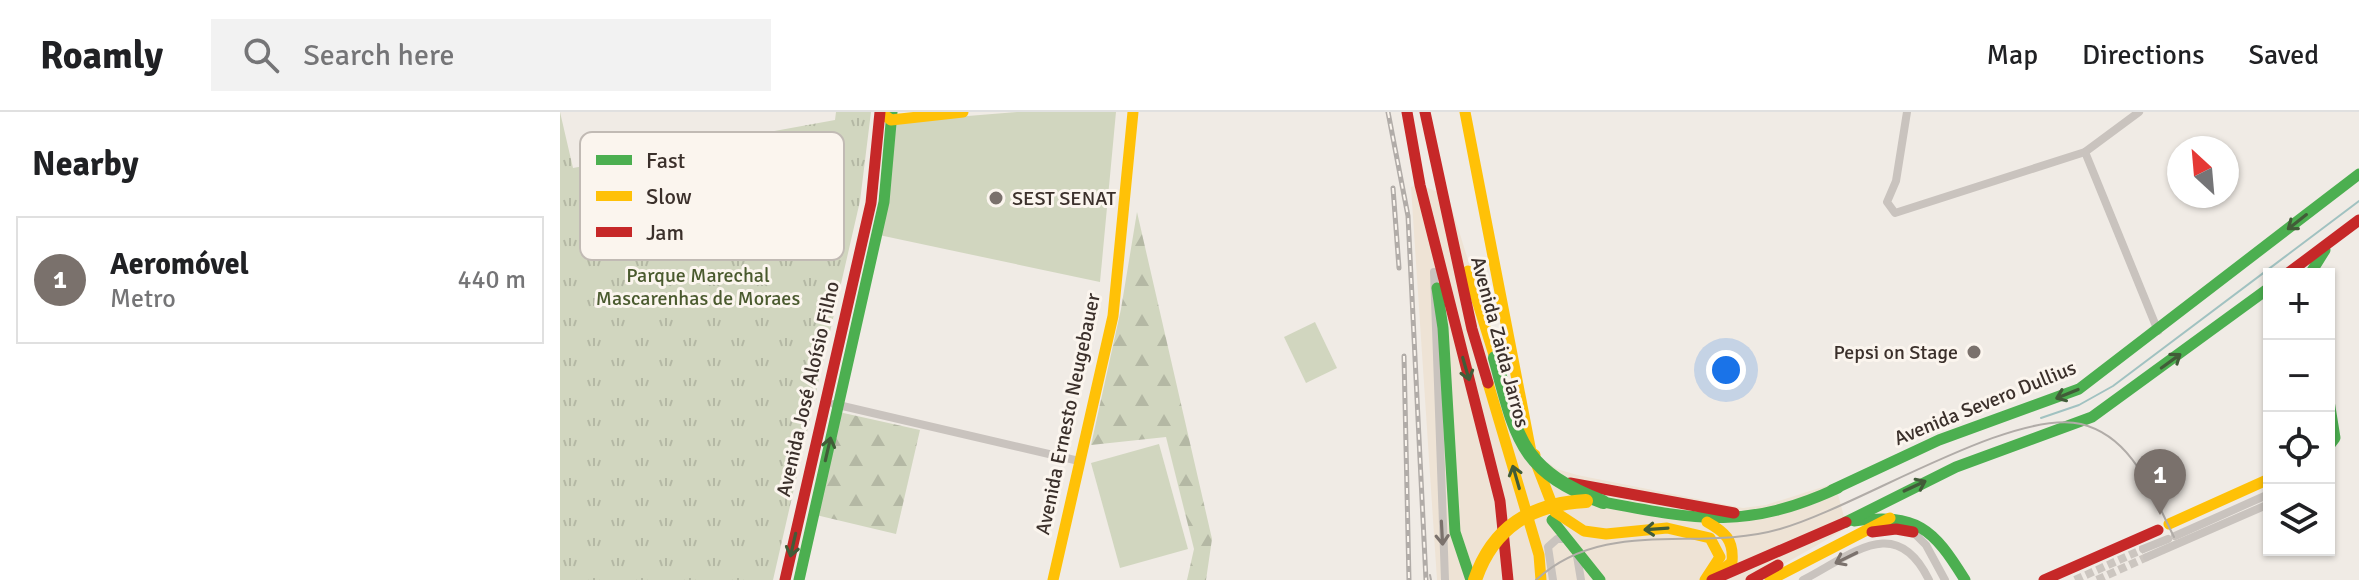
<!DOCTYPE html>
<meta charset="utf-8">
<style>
body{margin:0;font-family:Signika,sans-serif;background:#f2f2f2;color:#202124}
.controls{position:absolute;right:24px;bottom:24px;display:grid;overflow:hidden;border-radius:0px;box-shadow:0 2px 6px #0004}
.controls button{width:72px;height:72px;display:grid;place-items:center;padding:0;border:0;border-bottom:2px solid #e0e0e0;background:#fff;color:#202124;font:40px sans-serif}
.compass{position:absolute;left:1607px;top:24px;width:72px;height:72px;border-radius:50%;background:#fff;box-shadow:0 2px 6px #0004;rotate:334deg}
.you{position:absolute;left:1166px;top:258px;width:28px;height:28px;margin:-20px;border:6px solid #fff;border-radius:50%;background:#1a73e8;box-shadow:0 0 0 12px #1a73e833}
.badge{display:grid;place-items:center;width:52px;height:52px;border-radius:50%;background:#7a716c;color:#fff;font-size:26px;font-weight:700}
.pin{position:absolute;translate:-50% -66px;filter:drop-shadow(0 2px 4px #0008)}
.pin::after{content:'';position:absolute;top:42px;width:28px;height:24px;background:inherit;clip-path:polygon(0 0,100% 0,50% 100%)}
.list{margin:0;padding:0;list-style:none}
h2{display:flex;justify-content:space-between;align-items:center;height:104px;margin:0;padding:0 32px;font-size:34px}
h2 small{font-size:26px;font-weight:400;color:#757577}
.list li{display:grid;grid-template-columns:52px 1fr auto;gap:24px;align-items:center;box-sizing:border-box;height:128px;margin:0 16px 16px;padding:0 16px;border:2px solid #e0e0e0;border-radius:0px}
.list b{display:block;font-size:30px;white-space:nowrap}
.list p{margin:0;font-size:26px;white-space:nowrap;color:#757577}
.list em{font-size:26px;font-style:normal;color:#757577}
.icon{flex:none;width:44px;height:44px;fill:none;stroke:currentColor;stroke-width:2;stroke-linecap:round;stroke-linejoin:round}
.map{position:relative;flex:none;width:1799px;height:468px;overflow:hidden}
header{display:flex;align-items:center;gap:48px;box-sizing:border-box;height:112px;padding:0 40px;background:#fff;border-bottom:2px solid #e0e0e0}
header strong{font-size:38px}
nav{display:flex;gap:44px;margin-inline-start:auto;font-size:28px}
.search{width:560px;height:72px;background:#f2f2f2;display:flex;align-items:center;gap:20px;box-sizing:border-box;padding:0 28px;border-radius:0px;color:#757577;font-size:30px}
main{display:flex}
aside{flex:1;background:#fff}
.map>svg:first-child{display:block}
</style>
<header>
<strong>Roamly</strong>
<div class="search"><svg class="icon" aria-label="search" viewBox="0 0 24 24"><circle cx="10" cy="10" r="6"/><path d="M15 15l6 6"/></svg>Search here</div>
<nav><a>Map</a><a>Directions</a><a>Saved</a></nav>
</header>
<main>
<aside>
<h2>Nearby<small></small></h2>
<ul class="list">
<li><span class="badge">1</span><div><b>Aeromóvel</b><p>Metro</p></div><em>440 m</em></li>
</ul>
</aside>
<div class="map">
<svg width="1799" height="468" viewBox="0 0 1799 468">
<defs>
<pattern id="forest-firs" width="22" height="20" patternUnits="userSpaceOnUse" patternTransform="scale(2)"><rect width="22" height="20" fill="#d1d6bf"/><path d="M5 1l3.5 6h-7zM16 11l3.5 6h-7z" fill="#b4b8a4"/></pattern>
<pattern id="park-tufts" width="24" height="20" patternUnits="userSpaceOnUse" patternTransform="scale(2)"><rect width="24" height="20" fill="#d1d6bf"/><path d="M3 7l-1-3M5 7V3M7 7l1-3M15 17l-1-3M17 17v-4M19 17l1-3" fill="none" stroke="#b4b8a4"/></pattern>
</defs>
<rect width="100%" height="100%" fill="#f0ebe5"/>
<g fill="url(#forest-firs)">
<path d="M577 100 652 427 646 468H627L634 437 606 325 531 333 561 197Z"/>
<path d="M279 300 360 318 336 422 256 403Z"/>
</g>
<path fill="url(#park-tufts)" d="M0 0 13 56 275 8 276 0H311L300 89 213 468H0Z"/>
<g fill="#d1d6bf">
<path d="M457 0H556L540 170 319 123 334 10Z"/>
<path d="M153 57 171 152 102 165 84 71Z"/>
<path d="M755 210 777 256 746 271 724 225Z"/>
<path d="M599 332 628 437 560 456 531 351Z"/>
</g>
<path fill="#eee3d5" d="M860 73 888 84 964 327 970 338 997 357 1017 363 1183 396 1206 393 1275 371 1287 416 1196 468H877L851 75Z"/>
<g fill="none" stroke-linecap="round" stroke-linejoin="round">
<path stroke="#a1c2c1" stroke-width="2" d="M1481 306 1519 293 1553 274 1799 89"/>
<g stroke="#ccc6c0" stroke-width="8" stroke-dasharray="8 4" stroke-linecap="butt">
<path d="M1515 468 1583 437"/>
<path d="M1537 468 1587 445"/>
</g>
<g stroke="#c9c3be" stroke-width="8">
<path d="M1347 0 1336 69 1327 90 1335 101 1525 40 1579 0"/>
<path d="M1525 40 1598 219"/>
<path d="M874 160 885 468"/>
<path d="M274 292 519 349"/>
<path d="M1352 419 1366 433 1385 468"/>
<path d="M1615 424 1709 382"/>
<path d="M1583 437 1608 427"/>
<path d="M1017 444 1021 468"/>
<path d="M1587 445 1709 392"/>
<path d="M993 468 988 435 997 427H1006"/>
<path d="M1243 468C1292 443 1336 400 1369 468"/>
</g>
<g stroke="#4caf50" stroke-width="11">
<path d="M1750 162 1765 138"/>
<path d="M877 176 883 216 895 420 911 468"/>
<path d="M1769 289 1775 326 1769 334"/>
<path d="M1272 378 1379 328 1519 277 1799 62"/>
<path d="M1043 390C1138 408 1187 418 1278 376"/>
<path d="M992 408 1040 468"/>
<path d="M1294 409C1357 401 1373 416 1405 468"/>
<path d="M1286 410 1396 355 1532 305 1709 176"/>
<path d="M239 468 324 90 332 0"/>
</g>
<g stroke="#ffc107" stroke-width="11">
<path d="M905 0 971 340 975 343"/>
<path d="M327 5 331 8 403 0"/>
<path d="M908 159 935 246"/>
<path d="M928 271 979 443 981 468"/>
<path d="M976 351 995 400 1024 419 1046 422 1107 416 1150 426 1160 445 1145 468"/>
<path d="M1147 410C1165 420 1174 428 1172 450L1159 461"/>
<path d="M1609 412 1709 367"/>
<path d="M493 468 553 204 573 0"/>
<path d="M1210 468 1330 406"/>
</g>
<g stroke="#c62828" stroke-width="11">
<path d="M847 0 860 73 940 389 948 468"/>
<path d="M865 0 912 217 928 271"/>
<path d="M1727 162 1799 108"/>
<path d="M1010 371 1174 401"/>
<path d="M1312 420 1336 417 1353 420"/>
<path d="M225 468 311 91 320 0"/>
<path d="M1152 468 1286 410"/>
<path d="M1191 468 1218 453"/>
<path d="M1484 468 1598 418"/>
</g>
<g stroke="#b1aca8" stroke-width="2">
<path d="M870 463 871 468"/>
<path d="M976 468C1045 404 1138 441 1220 417 1296 396 1451 296 1521 312 1574 325 1592 382 1614 425"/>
</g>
<g stroke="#b1aca8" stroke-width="5">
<g id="rail">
<path d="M828 0 848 104 866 468"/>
<path d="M833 76 839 156"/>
<path d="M844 244 849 468"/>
</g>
</g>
<use href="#rail" stroke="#fbf5ee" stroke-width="2" stroke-dasharray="6" stroke-linecap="butt"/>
<path stroke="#4caf50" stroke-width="14" d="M935 246C957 326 959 358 1043 390"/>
<path stroke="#ffc107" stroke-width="14" d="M915 468C933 415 971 392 1026 389"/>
</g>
<defs><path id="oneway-shaft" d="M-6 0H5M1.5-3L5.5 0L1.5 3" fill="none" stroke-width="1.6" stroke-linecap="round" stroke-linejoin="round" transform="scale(2)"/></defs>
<g stroke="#415c38">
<use href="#oneway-shaft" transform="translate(1737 110) rotate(142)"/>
<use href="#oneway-shaft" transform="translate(1611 249) rotate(-36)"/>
<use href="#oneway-shaft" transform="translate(906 257) rotate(74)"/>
<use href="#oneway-shaft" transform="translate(1507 282) rotate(158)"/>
<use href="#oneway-shaft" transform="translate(268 337) rotate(-77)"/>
<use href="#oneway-shaft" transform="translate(956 365) rotate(-106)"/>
<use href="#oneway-shaft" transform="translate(1355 374) rotate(-25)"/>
<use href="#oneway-shaft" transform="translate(1096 417) rotate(176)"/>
<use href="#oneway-shaft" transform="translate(233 433) rotate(103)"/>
</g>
<g stroke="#7b726d">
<use href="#oneway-shaft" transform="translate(882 421) rotate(87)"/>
<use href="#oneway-shaft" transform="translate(1286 446) rotate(154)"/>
</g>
<g fill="#7a716c" stroke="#fbf5ee" stroke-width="3">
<circle cx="436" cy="86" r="8"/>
<circle cx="1414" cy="240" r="8"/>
</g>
<g text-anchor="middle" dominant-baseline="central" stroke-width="6" stroke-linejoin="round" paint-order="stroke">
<g font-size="20" fill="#3b302b" stroke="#fbf5ee" text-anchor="start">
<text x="452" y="86">SEST SENAT</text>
<text x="1398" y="240" text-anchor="end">Pepsi on Stage</text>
</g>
<g font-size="20" fill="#4a5a2e" stroke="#fbf5ee">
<text x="138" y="163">Parque Marechal<tspan x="138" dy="23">Mascarenhas de Moraes</tspan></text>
</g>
<g font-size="20" fill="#3b302b" stroke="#fbf5ee">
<text transform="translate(940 230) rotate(75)">Avenida Zaida Jarros</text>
<text transform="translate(248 277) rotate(-77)">Avenida José Aloísio Filho</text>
<text transform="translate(1425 291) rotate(-22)">Avenida Severo Dullius</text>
<text transform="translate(508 302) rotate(-78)">Avenida Ernesto Neugebauer</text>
</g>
</g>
<rect x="20" y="20" width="264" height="128" rx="12" fill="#fbf5ee" stroke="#c1bab4" stroke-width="2"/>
<rect x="36" y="43" width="36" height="10" fill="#4caf50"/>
<rect x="36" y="79" width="36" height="10" fill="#ffc107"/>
<rect x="36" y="115" width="36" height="10" fill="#c62828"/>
<g font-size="22" fill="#3b302b">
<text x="86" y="56">Fast</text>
<text x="86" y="92">Slow</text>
<text x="86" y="128">Jam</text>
</g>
</svg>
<div class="controls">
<button>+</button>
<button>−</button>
<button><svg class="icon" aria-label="locate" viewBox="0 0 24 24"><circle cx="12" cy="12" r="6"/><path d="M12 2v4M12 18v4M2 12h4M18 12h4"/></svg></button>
<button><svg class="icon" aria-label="layers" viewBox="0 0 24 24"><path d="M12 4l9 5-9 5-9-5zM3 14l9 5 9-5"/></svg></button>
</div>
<svg class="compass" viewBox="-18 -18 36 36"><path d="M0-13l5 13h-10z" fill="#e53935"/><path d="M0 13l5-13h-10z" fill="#757577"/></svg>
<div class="you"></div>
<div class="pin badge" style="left:1600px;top:403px">1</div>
</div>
</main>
